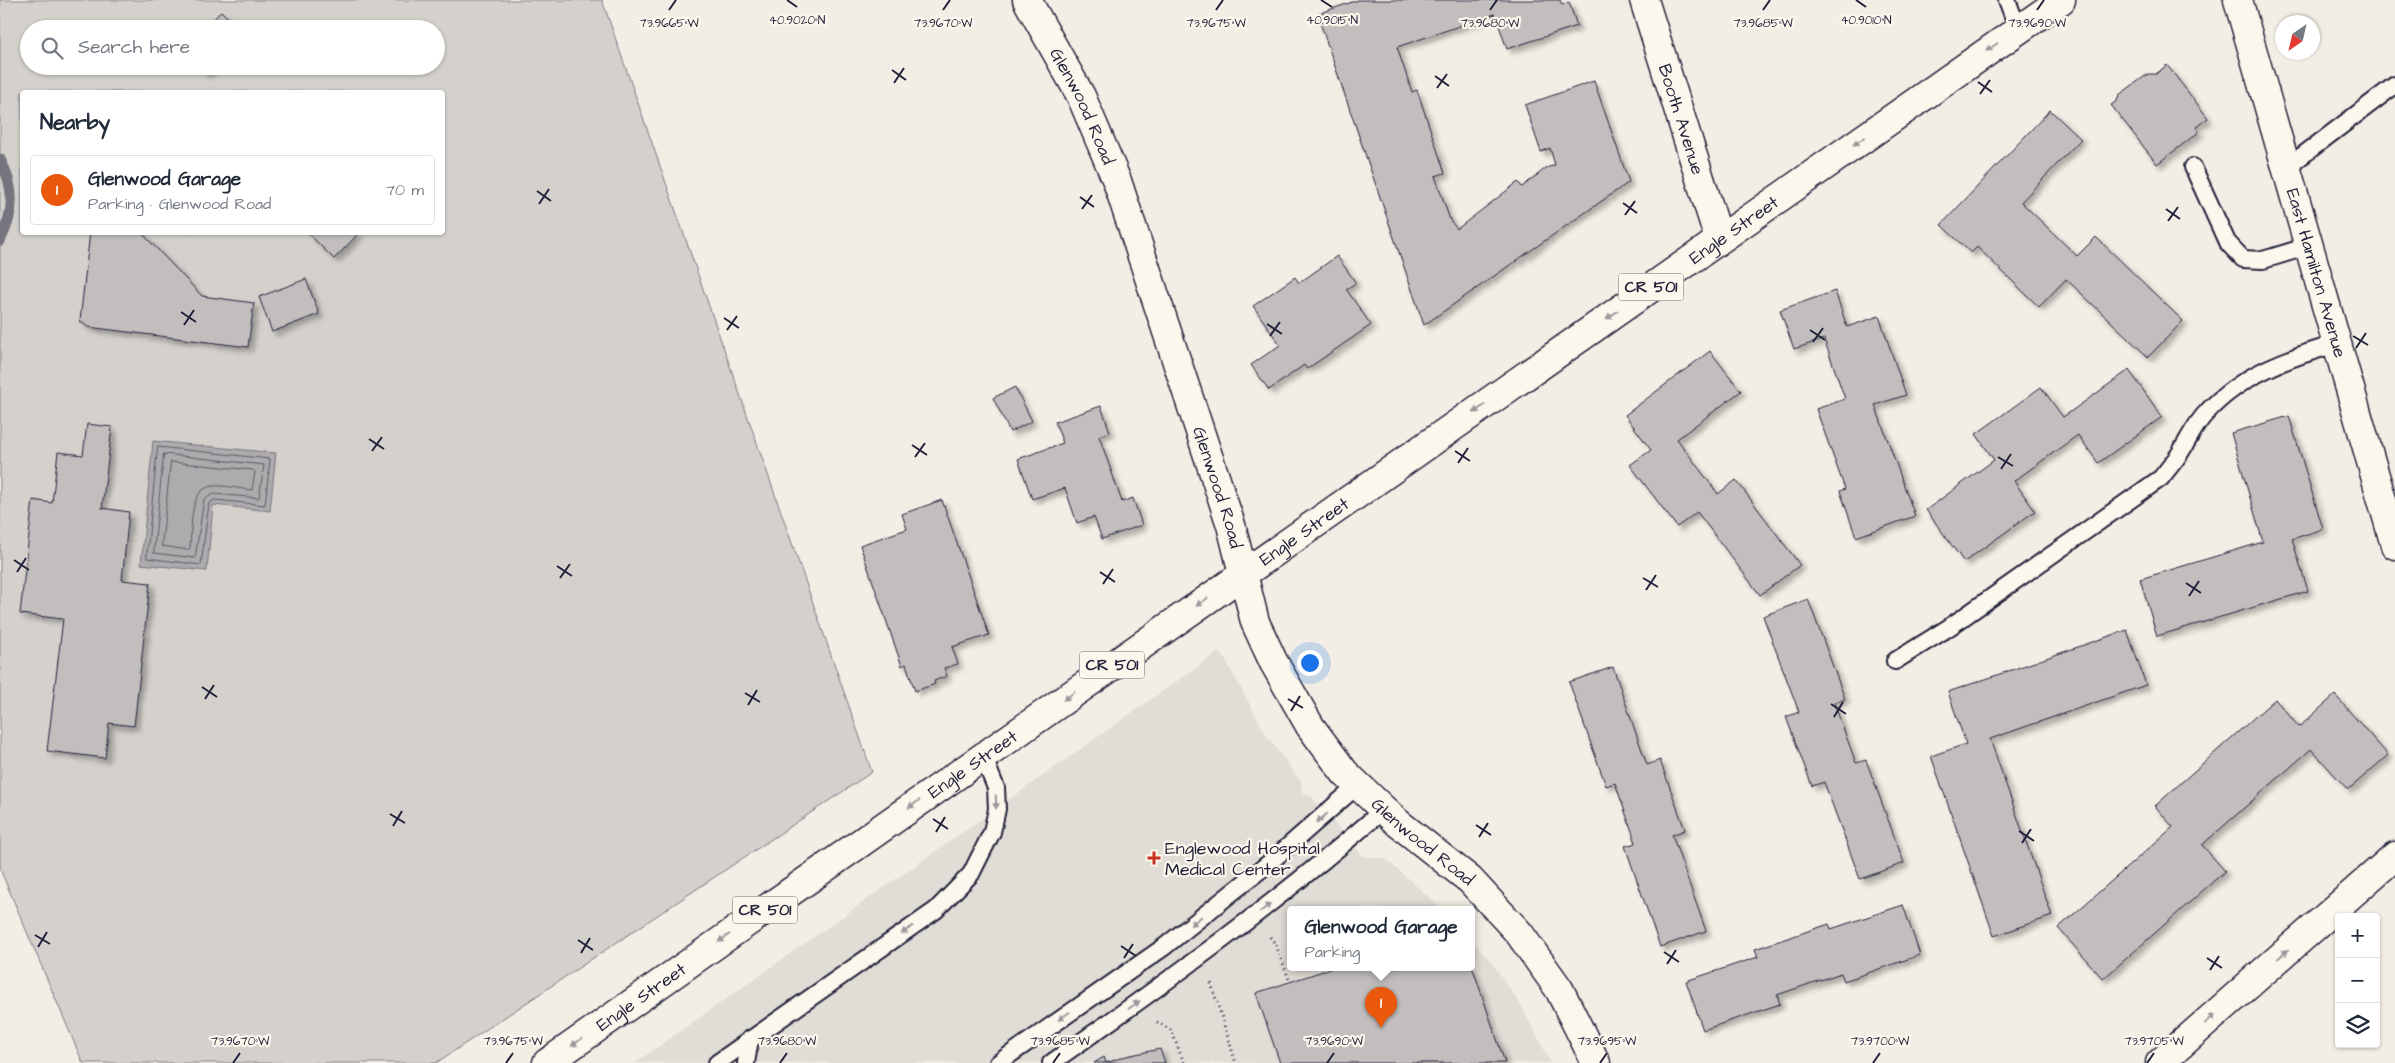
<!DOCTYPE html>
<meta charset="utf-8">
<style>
body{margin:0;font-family:"Architects Daughter",sans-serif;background:#f6f6f7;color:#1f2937}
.controls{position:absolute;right:15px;bottom:15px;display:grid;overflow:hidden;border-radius:5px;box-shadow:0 1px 4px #0004}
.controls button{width:45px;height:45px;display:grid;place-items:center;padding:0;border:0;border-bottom:1px solid #e0e1e3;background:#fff;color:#1f2937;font:25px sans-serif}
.compass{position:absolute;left:2275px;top:15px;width:45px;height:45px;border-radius:50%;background:#fff;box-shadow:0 1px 4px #0004;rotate:214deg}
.you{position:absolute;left:1309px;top:662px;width:18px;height:18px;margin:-12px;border:4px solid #fff;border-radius:50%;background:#1a73e8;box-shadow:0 0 0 8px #1a73e833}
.badge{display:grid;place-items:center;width:32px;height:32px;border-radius:50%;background:#ea580c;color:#fff;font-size:16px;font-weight:700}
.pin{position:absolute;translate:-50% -41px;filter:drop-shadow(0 1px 2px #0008)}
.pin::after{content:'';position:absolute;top:26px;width:18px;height:15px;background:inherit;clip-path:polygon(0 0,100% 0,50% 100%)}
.popup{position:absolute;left:1287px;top:906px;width:188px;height:65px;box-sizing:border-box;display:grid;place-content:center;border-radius:5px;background:#fff;filter:drop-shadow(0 1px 4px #0005);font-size:16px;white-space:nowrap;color:#747a83}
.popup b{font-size:19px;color:#1f2937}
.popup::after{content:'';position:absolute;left:50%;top:100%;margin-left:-10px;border:10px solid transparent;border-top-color:#fff}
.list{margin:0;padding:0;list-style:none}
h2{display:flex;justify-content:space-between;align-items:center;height:65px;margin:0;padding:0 20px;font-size:21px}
h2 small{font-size:16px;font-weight:400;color:#747a83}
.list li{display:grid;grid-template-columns:32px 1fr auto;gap:15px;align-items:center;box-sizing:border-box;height:70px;margin:0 10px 10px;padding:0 10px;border:1px solid #e0e1e3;border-radius:5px}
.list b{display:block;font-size:19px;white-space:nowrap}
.list p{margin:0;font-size:16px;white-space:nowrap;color:#747a83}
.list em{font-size:16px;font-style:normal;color:#747a83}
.icon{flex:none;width:28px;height:28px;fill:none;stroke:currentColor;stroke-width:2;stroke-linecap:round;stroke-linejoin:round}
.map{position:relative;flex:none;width:2395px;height:1063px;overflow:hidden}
.search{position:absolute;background:#fff;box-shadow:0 1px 4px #0004;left:20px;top:20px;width:425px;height:55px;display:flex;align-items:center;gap:12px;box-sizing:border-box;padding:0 18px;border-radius:28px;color:#747a83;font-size:19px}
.panel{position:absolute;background:#fff;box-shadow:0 1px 4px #0004;left:20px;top:90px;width:425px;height:145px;border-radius:5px}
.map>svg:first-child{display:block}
</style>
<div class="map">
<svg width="2395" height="1063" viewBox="0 0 2395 1063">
<defs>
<filter id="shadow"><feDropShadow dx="4.5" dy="4.5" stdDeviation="2.5" flood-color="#0004"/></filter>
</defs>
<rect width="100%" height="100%" fill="#f2eee5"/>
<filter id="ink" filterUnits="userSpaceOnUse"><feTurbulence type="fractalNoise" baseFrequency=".02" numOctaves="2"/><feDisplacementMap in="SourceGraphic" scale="10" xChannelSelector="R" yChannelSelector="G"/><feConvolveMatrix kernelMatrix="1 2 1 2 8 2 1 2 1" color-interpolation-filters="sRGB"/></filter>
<g filter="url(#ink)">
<path fill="#e0dcd6" d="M1217 653 1222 654 1266 734 1301 782 1302 792 1311 796 1363 856 1386 859 1442 909H1291V967H1471V939L1492 963 1522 1007 1551 1063H635Z"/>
<path fill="#d4d1cc" stroke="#7b7a84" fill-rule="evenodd" d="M0 0H602L872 772 436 1063H83L0 869ZM29 29H436V66H29ZM22 92H442V232H22Z"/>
<path fill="#aeabad" stroke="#76747f" d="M153 441 276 453 270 511 213 505 207 571 141 564Z"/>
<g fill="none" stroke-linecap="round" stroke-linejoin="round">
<g stroke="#5a5969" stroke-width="1">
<path d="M158 447 270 459 265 505 215 500 209 503 201 565 147 558Z"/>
<path d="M164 454 264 465 259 498 214 494 204 499 195 558 154 553Z"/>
<path d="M171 462 253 470 255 472 252 490C239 489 226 485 213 486 188 488 192 530 190 548L188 550 162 546Z"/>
</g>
<path stroke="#76747f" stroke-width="11" d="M0 159C15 188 15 211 0 241"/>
</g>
<g fill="#c2bebe" stroke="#22223b" filter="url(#shadow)">
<path d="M1358 0H1560L1562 5 1569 2 1577 26 1507 49 1495 14 1397 47 1412 92 1417 90 1445 173 1435 176 1450 220 1457 229 1518 182 1522 187 1546 168 1555 165 1550 148 1541 152 1525 105 1594 81 1629 182 1424 325 1317 14Z"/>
<path d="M221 11 240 29H205Z"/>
<path d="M2167 65 2208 118 2196 127 2199 132 2157 164 2111 105 2117 101 2119 95 2148 74H2156Z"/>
<path d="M198 66H213L206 74Z"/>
<path d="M2050 110 2081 139 2021 202 2077 256 2096 237 2183 321 2148 357 2066 279 2039 307 1977 247 1971 253 1941 225Z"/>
<path d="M90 232H141L202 296 254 303 248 347 88 327 80 321Z"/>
<path d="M307 232H360L334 259Z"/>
<path d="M1337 256 1356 283 1346 289 1371 325 1307 369 1304 365 1269 390 1251 365 1280 345 1253 306 1295 277 1299 283Z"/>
<path d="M306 279 319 314 272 332 259 297Z"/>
<path d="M1835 291 1847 327 1879 316 1906 395 1875 405 1915 516 1856 537 1840 491 1845 489 1816 409 1845 399 1824 339 1794 349 1780 310Z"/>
<path d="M1710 351 1741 391 1677 439 1718 494 1736 480 1800 565 1760 595 1697 512 1677 527 1630 465 1651 450 1625 415Z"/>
<path d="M2129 370 2162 417 2098 463 2078 435 2014 481 2035 511 1964 562 1926 510 1994 460 1976 434 2041 387 2063 417Z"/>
<path d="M1015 387 1032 421 1010 432 993 398Z"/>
<path d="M1101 406 1110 432 1099 436 1122 502 1133 498 1142 525 1102 539 1094 517 1077 523 1065 488 1032 499 1018 459 1063 443 1055 422Z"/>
<path d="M2289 416 2323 529 2292 539 2308 591 2157 636 2140 579 2263 542 2231 433Z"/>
<path d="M87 424 112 427 102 508 129 512 122 580 150 583 134 726 109 723 105 758 47 751 63 619 20 614 33 500 52 503 58 452 83 455Z"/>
<path d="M942 500 989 635 952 647 958 664 944 668 947 676 934 681 935 684 915 691 906 664 902 666 860 545 907 529 902 514Z"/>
<path d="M1808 599 1845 699 1834 703 1856 763 1866 760 1904 863 1860 879 1824 782 1812 786 1786 717 1799 712 1763 616Z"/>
<path d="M2127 630 2146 685 1990 739 2052 916 1994 936 1931 756 1966 744 1948 692Z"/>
<path d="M1613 667 1647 765 1660 760 1685 830 1672 835 1706 931 1660 947 1625 846 1636 843 1615 783 1606 786 1569 682Z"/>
<path d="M2335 695 2388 755 2348 790 2311 749 2202 845 2225 871 2103 979 2058 928 2173 827 2155 806 2275 699 2299 727Z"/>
<path d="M1903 905 1920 955 1844 981 1841 973 1777 995 1780 1004 1703 1030 1686 981 1758 957 1755 949 1829 924 1831 929Z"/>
<path d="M1471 963 1505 1063H1280L1256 993 1335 967H1471Z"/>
<path d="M1160 1049 1165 1063H1094L1104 1057 1106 1063 1126 1056Z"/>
</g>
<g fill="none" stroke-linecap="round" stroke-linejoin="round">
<g stroke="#22223b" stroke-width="20">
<g id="service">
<path d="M2007 0 2018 29"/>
<path d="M2193 167 2227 242 2243 259 2263 260 2309 246"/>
<path d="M2286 168 2395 85"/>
<path d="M1895 661 1948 628 2161 478C2167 470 2174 462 2180 453 2189 439 2195 424 2207 412 2241 375 2289 357 2337 344"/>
<path d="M717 1063 936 910 971 874 992 832 997 809 996 788 983 756"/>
<path d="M746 1063 750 1039"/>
<path d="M998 1063 1164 947 1269 863 1358 785"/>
<path d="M1051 1063C1166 983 1278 902 1383 810"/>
</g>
</g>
<g stroke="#22223b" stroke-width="31">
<g id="minor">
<path id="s1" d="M1027 0 1081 96 1117 181 1231 525 1255 622 1273 661 1310 726 1345 773 1398 823 1470 880 1519 933 1559 989 1596 1063"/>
<path id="s2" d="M1644 0 1719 239"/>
<path id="s3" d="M2238 0 2395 545"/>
</g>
</g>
<g stroke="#22223b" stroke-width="31">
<g id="primary">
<path id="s4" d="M547 1063 2061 0"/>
<path d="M2160 1063 2395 856"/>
</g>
</g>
<g stroke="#22223b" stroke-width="3" stroke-dasharray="1 4" stroke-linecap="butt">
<path d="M1270 937 1276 945 1290 982"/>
<path d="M1211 983 1236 1063"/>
<path d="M1157 1022 1171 1030 1184 1063"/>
</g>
<use href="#service" stroke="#fbf7ec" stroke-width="16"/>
<use href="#minor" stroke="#fbf7ec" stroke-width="28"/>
<use href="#primary" stroke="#fbf7ec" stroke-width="28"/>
</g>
<defs><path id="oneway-solid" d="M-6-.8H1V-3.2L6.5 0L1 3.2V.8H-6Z" transform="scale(1.25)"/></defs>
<g fill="#99979c">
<use href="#oneway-solid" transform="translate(1992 47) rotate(145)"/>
<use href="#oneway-solid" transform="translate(1859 141) rotate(145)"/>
<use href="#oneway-solid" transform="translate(1612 315) rotate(145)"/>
<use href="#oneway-solid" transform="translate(1479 409) rotate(145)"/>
<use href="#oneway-solid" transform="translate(1202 602) rotate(145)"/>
<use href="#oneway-solid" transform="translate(1069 696) rotate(145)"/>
<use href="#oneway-solid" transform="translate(996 802) rotate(88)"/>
<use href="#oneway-solid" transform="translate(914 804) rotate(145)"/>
<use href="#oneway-solid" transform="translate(1322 818) rotate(140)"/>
<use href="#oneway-solid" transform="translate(1265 908) rotate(-38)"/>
<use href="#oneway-solid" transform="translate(1196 921) rotate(141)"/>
<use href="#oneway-solid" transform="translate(907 930) rotate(145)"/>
<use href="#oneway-solid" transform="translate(724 938) rotate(145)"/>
<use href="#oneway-solid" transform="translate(2283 954) rotate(-41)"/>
<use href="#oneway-solid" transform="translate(1134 1005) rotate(-35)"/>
<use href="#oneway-solid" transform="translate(1064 1016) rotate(145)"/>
<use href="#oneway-solid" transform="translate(2210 1019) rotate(-41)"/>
<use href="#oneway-solid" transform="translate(577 1042) rotate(145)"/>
</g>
</g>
<path fill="none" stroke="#22223b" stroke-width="2" d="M787 0 797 7M1321 0 1332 7M1856 0 1866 7M669 10 676 0M943 10 950 0M1216 10 1223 0M1490 10 1497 0M1763 10 1770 0M2037 10 2044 0M892 70 906 80M1435 76 1449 86M1978 82 1992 92M894 83 904 68M1437 88 1447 74M1980 94 1990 80M537 191 551 201M1080 197 1094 207M1623 203 1637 213M539 204 549 189M1082 209 1092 195M2166 209 2180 219M1625 215 1635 201M2168 221 2178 207M181 312 196 322M724 318 739 328M1267 324 1282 334M184 325 194 310M727 330 737 316M1810 330 1825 340M1270 336 1280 322M2353 336 2368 345M1813 342 1823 328M2356 348 2366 333M369 439 384 449M912 445 927 455M372 451 382 437M1455 451 1470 461M915 457 925 443M1998 457 2013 466M1458 463 1468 448M2001 469 2011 454M14 560 29 570M557 566 572 576M17 572 26 558M1100 572 1115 582M560 578 570 564M1643 578 1658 587M2186 583 2201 593M1103 584 1113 569M1646 590 1656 575M2189 596 2199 581M202 687 217 697M745 693 760 702M205 699 214 685M1288 699 1303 708M1831 704 1846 714M748 705 757 690M1291 711 1300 696M1834 717 1843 702M390 814 405 823M933 819 948 829M1476 825 1491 835M393 826 402 811M2019 831 2034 841M936 832 945 817M1479 837 1488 823M2022 843 2031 829M35 935 50 944M578 940 593 950M1121 946 1136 956M38 947 47 932M1664 952 1679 962M581 953 590 938M1124 958 1133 944M2207 958 2222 968M1667 964 1676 950M2210 970 2219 956M233 1063 240 1053M506 1063 513 1053M780 1063 787 1053M1053 1063 1060 1053M1327 1063 1334 1053M1600 1063 1607 1053M1873 1063 1880 1053M2147 1063 2154 1053"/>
<path fill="#c8321e" stroke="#fbf7ec" stroke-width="2" d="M1151.5 850.5h5v5h5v5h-5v5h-5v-5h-5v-5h5z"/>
<g text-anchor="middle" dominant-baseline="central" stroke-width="4.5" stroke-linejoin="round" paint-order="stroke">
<g fill="#fbf7ec" stroke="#636270" stroke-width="1">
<rect x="1618.5" y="273.5" width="65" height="27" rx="4"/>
<rect x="1079.5" y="651.5" width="65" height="27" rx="4"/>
<rect x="732.5" y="896.5" width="65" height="27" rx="4"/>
</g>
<g font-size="16" font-weight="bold" fill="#22223b">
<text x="1651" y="287">CR 501</text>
<text x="1112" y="665">CR 501</text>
<text x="765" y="910">CR 501</text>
</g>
<g font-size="18" fill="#22223b" stroke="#fbf7ec">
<text stroke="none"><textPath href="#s1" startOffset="120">Glenwood Road</textPath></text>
<text stroke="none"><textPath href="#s2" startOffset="125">Booth Avenue</textPath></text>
<text stroke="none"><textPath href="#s4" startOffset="1450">Engle Street</textPath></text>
<text stroke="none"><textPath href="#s3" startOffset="284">East Hamilton Avenue</textPath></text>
<text stroke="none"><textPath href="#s1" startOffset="525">Glenwood Road</textPath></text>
<text stroke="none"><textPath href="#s4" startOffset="925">Engle Street</textPath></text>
<text stroke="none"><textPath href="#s4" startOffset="520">Engle Street</textPath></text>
<text stroke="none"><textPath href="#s1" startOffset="945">Glenwood Road</textPath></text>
<text stroke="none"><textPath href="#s4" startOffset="115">Engle Street</textPath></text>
</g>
<g font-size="18" fill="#22223b" stroke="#fbf7ec" text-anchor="start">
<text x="1165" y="848">Englewood Hospital<tspan x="1165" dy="21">Medical Center</tspan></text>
</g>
</g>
<g font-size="12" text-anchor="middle" fill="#22223b" stroke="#fbf7ec" stroke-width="4.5" stroke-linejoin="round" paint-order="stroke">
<text x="797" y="24">40.9020°N</text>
<text x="1332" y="24">40.9015°N</text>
<text x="1866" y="24">40.9010°N</text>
<text x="669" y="27">73.9665°W</text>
<text x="943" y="27">73.9670°W</text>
<text x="1216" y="27">73.9675°W</text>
<text x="1490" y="27">73.9680°W</text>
<text x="1763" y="27">73.9685°W</text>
<text x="2037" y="27">73.9690°W</text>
<text x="240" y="1045">73.9670°W</text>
<text x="513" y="1045">73.9675°W</text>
<text x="787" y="1045">73.9680°W</text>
<text x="1060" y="1045">73.9685°W</text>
<text x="1334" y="1045">73.9690°W</text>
<text x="1607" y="1045">73.9695°W</text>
<text x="1880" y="1045">73.9700°W</text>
<text x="2154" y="1045">73.9705°W</text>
</g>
</svg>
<div class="controls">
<button>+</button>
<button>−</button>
<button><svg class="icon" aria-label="layers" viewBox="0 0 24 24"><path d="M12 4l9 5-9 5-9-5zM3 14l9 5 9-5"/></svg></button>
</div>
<svg class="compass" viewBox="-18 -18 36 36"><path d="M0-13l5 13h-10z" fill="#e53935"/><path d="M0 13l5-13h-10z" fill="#747a83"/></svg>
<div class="you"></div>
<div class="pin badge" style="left:1381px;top:1028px">1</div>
<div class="popup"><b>Glenwood Garage</b>Parking</div>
<div class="search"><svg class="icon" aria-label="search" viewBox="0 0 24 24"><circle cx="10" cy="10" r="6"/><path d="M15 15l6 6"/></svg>Search here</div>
<section class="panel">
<h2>Nearby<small></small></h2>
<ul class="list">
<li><span class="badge">1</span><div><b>Glenwood Garage</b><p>Parking · Glenwood Road</p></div><em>70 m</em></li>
</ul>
</section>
</div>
